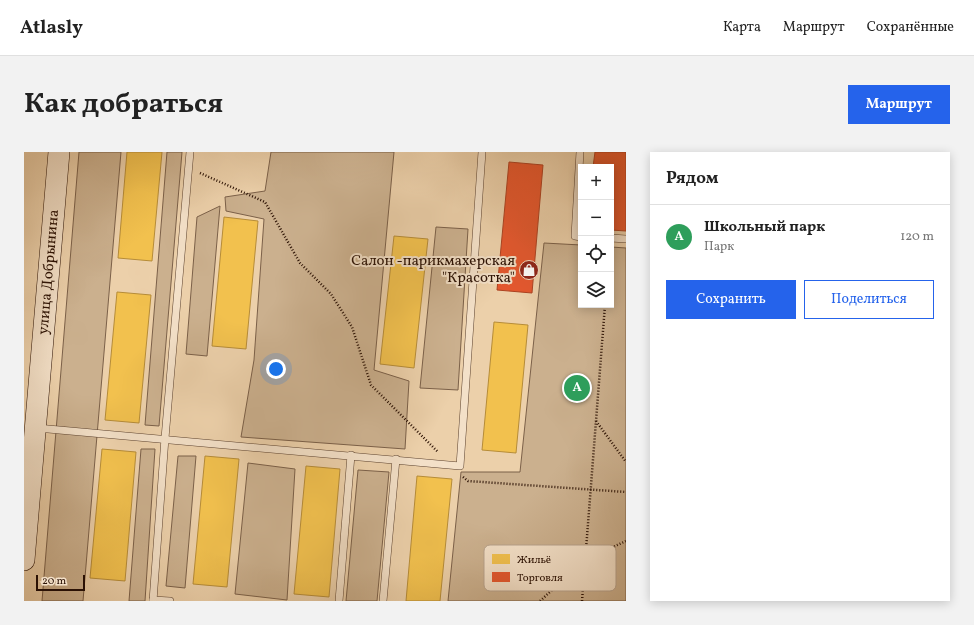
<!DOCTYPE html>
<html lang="ru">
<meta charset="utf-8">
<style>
body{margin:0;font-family:Vollkorn,serif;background:#f2f2f2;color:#222}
.controls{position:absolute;right:12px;top:12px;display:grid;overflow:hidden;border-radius:0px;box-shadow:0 2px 10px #0003}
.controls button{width:36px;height:36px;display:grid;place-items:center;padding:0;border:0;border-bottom:1px solid #e0e0e0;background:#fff;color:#222;font:20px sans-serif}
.scale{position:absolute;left:12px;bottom:10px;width:49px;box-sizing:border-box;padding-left:4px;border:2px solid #2b1104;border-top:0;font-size:11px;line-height:14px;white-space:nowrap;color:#2b1104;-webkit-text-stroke:3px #f3e0c8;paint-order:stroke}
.you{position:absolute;left:252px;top:217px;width:14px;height:14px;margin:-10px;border:3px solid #fff;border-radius:50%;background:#1a73e8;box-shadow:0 0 0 6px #1a73e833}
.badge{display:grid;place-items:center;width:26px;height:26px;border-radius:50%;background:#2563eb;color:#fff;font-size:13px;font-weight:700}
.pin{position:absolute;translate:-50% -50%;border:2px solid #fff;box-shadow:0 1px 4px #0006}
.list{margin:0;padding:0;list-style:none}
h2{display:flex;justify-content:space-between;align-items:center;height:52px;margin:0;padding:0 16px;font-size:17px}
h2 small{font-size:13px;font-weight:400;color:#767676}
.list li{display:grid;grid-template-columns:26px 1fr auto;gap:12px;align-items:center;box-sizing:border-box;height:64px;padding:0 16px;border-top:1px solid #e0e0e0}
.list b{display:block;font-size:15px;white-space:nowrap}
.list p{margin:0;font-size:13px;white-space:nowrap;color:#767676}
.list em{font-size:13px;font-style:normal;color:#767676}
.actions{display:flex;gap:8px;padding:12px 16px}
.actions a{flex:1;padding:9px 0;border:1px solid #2563eb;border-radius:0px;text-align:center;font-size:14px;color:#2563eb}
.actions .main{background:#2563eb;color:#fff}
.icon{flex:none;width:22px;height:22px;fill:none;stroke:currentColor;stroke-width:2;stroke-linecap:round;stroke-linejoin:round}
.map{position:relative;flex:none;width:602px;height:449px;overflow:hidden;border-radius:0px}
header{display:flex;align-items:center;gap:24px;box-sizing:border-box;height:56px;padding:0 20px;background:#fff;border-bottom:1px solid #e0e0e0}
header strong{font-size:19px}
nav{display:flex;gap:22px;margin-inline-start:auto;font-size:14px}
.intro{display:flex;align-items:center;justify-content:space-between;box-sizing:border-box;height:96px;padding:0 24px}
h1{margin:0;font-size:28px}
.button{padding:10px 18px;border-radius:0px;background:#2563eb;color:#fff;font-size:14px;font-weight:700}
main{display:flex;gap:24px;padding:0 24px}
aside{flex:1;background:#fff;border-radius:0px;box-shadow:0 2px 10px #0003}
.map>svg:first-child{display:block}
</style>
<header>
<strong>Atlasly</strong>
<nav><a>Карта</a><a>Маршрут</a><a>Сохранённые</a></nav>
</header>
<div class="intro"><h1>Как добраться</h1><a class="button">Маршрут</a></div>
<main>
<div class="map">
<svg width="602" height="449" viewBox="0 0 602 449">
<rect width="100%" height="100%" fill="#ecd0aa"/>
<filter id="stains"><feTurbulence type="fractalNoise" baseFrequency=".005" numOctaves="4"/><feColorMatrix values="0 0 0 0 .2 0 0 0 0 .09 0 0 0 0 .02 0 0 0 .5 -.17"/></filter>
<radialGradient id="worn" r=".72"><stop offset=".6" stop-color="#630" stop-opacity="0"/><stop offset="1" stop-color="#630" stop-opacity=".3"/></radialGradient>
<g fill="#cbb08e" stroke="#7b6049">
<path d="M55 0H97L59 449H18Z"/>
<path d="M143 0H158L135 274 121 273Z"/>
<path d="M247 0H370L350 218 385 229 381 297 217 285 230 208 240 67 202 59 201 45 241 39Z"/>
<path d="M196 54 183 204 162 202 173 65Z"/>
<path d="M412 75 444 77 434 238 396 236Z"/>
<path d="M520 91 557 93V153H587V95L602 96V449H424L437 320H496Z"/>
<path d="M117 297H131L121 449H105Z"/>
<path d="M154 304H172L161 436 142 434Z"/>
<path d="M224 311 271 317 263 448 211 442Z"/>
<path d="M334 318 365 320 353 449H322Z"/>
</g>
<g fill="#f2c14e" stroke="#b68c38">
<path d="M103 0H138L128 109 94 106Z"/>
<path d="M200 65 234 69 222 197 188 194Z"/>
<path d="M370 84 404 87 390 216 356 212Z"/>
<path d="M93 140 127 143 115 271 81 268Z"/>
<path d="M470 170 504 173 492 301 458 298Z"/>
<path d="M78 297 112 300 101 429 66 426Z"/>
<path d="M181 304 215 307 203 435 169 432Z"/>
<path d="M282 314 316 317 305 445 270 442Z"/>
<path d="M393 324 428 327 416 449H382Z"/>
</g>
<g fill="#e4572e" stroke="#ac4221">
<path d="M571 0H602V79L587 78V15H569Z"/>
<path d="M485 10 519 13 508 141 473 138Z"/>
</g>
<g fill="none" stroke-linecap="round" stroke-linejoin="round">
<g stroke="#5b412e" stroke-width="8">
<g id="service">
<path d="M556 0 551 84 557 85"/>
<path d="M587 86 602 87"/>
<path d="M13 276 436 314 458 0"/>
<path d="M129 448 146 449"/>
<path d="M129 449 141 286 166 0"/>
<path d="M315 449 327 303"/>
<path d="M359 449 372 307"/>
</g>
</g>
<g stroke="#2b1104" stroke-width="22">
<g id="secondary">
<path id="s1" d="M0 408 35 0"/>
</g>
</g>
<g stroke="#2b1104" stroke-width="2.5" stroke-dasharray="1 2" stroke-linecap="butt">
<path d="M176 21 241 50 276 111 307 142 328 175 347 233 414 300"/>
<path d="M572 269 602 310"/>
<path d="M439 325 444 329 602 340"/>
<path d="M516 449 561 408 602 389"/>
<path d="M558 449 581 153"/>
</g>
<use href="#service" stroke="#f3e0c8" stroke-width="7"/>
<use href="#secondary" stroke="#f3e0c8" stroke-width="21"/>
</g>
<defs>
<g id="shop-disc" transform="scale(1)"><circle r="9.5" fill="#8f2418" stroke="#f3e0c8"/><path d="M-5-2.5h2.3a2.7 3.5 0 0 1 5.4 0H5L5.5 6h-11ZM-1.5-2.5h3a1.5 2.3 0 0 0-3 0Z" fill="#fff"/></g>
</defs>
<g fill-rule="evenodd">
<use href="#shop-disc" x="505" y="118"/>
</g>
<g text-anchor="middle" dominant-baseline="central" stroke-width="4" stroke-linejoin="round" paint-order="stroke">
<g font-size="15" fill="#2b1104" stroke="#f3e0c8" text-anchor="end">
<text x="491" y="109">Салон -парикмахерская<tspan x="491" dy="17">"Красотка"</tspan></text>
</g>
<g font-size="15" fill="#2b1104" stroke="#f3e0c8">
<text stroke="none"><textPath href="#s1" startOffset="289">улица Добрынина</textPath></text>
</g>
</g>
<rect x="460" y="393" width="132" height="46" rx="6" fill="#f3e0c8" stroke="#b7a28d" stroke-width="1"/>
<rect x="468" y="402" width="18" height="10" fill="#f2c14e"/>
<rect x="468" y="420" width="18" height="10" fill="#e4572e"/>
<g font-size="11" fill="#2b1104">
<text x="493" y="411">Жильё</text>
<text x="493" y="429">Торговля</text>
</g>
<rect width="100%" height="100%" filter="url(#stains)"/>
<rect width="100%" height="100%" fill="url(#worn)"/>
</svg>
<div class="controls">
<button>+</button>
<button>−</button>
<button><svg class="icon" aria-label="locate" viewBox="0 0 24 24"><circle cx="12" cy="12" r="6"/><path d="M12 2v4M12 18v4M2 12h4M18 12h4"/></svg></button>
<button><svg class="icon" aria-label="layers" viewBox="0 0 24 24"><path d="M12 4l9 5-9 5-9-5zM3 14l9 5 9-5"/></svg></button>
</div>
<div class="scale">20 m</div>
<div class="you"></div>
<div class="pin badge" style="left:553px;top:236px;background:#2e9e5b">A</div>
</div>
<aside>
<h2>Рядом<small></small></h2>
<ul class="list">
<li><span class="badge" style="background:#2e9e5b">A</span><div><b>Школьный парк</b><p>Парк</p></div><em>120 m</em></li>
</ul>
<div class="actions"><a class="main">Сохранить</a><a>Поделиться</a></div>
</aside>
</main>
